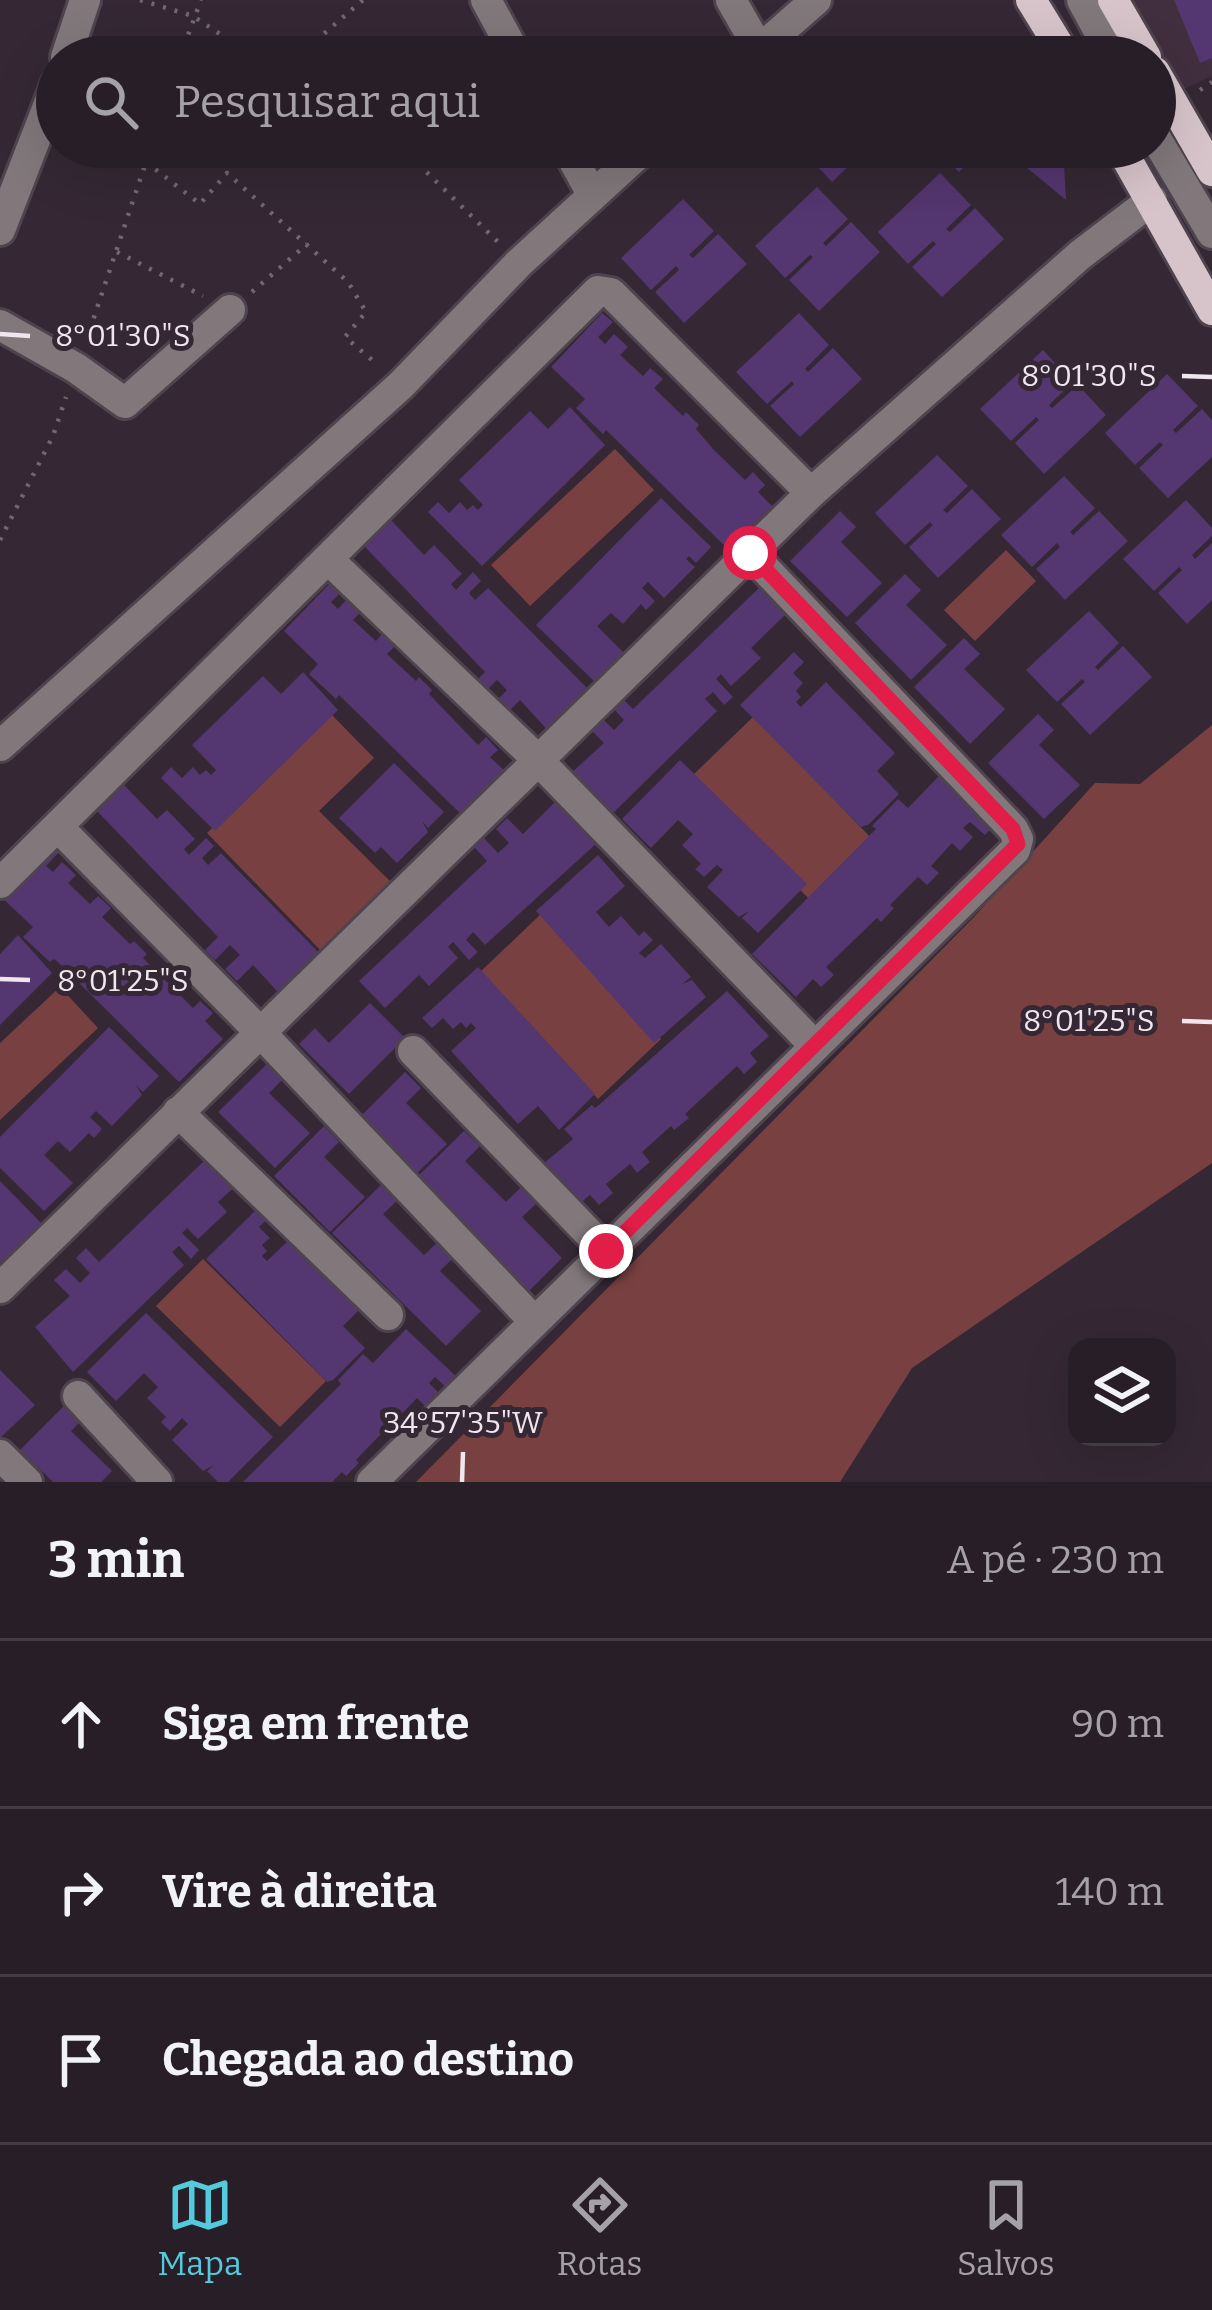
<!DOCTYPE html>
<html lang="pt">
<meta charset="utf-8">
<style>
body{margin:0;font-family:Bitter,serif;background:#30272f;color:#f1f3f6}
.controls{position:absolute;right:36px;bottom:36px;display:grid;overflow:hidden;border-radius:24px;box-shadow:0 12px 48px #0002}
.controls button{width:108px;height:108px;display:grid;place-items:center;padding:0;border:0;border-bottom:3px solid #443c44;background:#281e27;color:#f1f3f6;font:60px sans-serif}
.stop{position:absolute;width:36px;height:36px;margin:-27px;border:9px solid #e11d48;border-radius:50%;background:#fff}
.stop.end{background:#e11d48;border-color:#fff;box-shadow:0 3px 12px #0008}
.list{margin:0;padding:0;list-style:none}
h2{display:flex;justify-content:space-between;align-items:center;height:156px;margin:0;padding:0 48px;font-size:51px}
h2 small{font-size:39px;font-weight:400;color:#a5a2a7}
.list li{display:grid;grid-template-columns:78px 1fr auto;gap:36px;align-items:center;box-sizing:border-box;height:168px;padding:0 48px;border-top:3px solid #443c44}
.list b{display:block;font-size:45px;white-space:nowrap}
.list em{font-size:39px;font-style:normal;color:#a5a2a7}
.icon{flex:none;width:66px;height:66px;fill:none;stroke:currentColor;stroke-width:2;stroke-linecap:round;stroke-linejoin:round}
.map{position:relative;flex:none;width:1212px;height:1482px;overflow:hidden}
.search{position:absolute;background:#281e27;box-shadow:0 12px 48px #0002;left:36px;right:36px;top:36px;height:132px;display:flex;align-items:center;gap:30px;box-sizing:border-box;padding:0 42px;border-radius:66px;color:#a5a2a7;font-size:45px}
.sheet{height:660px;background:#281e27}
nav{display:flex;justify-content:space-around;align-items:center;box-sizing:border-box;height:168px;border-top:3px solid #443c44;background:#281e27;font-size:33px;color:#a5a2a7}
nav a{display:grid;justify-items:center;gap:6px}
nav .on{color:#54cadd}
.map>svg:first-child{display:block}
</style>
<div class="map">
<svg width="1212" height="1482" viewBox="0 0 1212 1482">
<rect width="100%" height="100%" fill="#352834"/>
<path fill="#412e3e" d="M1128 0H1212V76L1178 92Z"/>
<g fill="#794042">
<path d="M615 449 654 490 530 606 491 565Z"/>
<path d="M1006 550 1036 581 975 641 944 610Z"/>
<path d="M331 714 374 758 319 811 393 884 323 953 207 833Z"/>
<path d="M754 716 874 841 811 901 691 777Z"/>
<path d="M1212 725V1163L912 1368 840 1482H416L974 917 1095 783 1140 784Z"/>
<path d="M541 914 661 1039 598 1099 478 974Z"/>
<path d="M60 987 98 1028 0 1120V1043Z"/>
<path d="M203 1259 326 1381 280 1427 156 1306Z"/>
</g>
<g fill="#543670">
<path d="M1174 0H1212V58L1200 63Z"/>
<path d="M807 147H869L832 182 803 151Z"/>
<path d="M934 147H985L959 172Z"/>
<path d="M1023 147H1063L1066 200 1014 157Z"/>
<path d="M940 173 971 205 946 229 950 232 975 208 1004 239 942 297 912 267 936 244 933 241 908 264 878 232Z"/>
<path d="M817 187 848 219 823 243 826 246 851 222 880 252 819 311 789 280 813 257 810 255 785 278 755 246Z"/>
<path d="M683 199 714 231 689 255 693 258 718 234 747 264 684 323 655 292 679 270 676 266 651 290 621 258Z"/>
<path d="M602 313 613 322 598 337 605 344 614 334 628 347 620 355 643 376 650 368 663 379 654 388 683 416 686 412 699 425 696 429 713 449 745 480 753 472 765 485 758 492 776 510 732 553 606 430 603 434 576 408 585 399 551 367Z"/>
<path d="M799 313 829 345 805 369 808 372 833 348 862 379 800 437 770 406 794 384 792 381 767 404 736 372Z"/>
<path d="M1043 350 1073 382 1049 405 1052 408 1078 385 1106 415 1044 474 1015 443 1039 420 1036 417 1011 441 980 409Z"/>
<path d="M1167 374 1198 406 1173 430 1176 433 1202 409 1212 420V457L1168 498 1139 468 1163 445 1160 442 1135 465 1105 433Z"/>
<path d="M570 407 605 445 482 566 428 512 438 502 449 513 460 502 467 510 473 505 478 510 483 505 459 480 530 411 548 429Z"/>
<path d="M937 455 968 486 943 510 947 513 972 489 1001 519 938 578 909 547 933 525 930 522 905 545 875 513Z"/>
<path d="M1064 476 1095 508 1070 532 1073 535 1099 511 1128 541 1065 600 1036 569 1060 547 1057 543 1032 567 1001 535Z"/>
<path d="M661 498 711 547 696 563 689 556 686 559 695 567 664 598 648 582 642 588 655 601 646 610 641 604 623 624 611 613 597 626 625 654 596 683 536 625Z"/>
<path d="M1186 500 1212 528V536L1192 555 1195 559 1212 543V600L1187 624 1158 593 1182 570 1179 567 1154 591 1123 559Z"/>
<path d="M840 511 856 527 841 542 882 583 847 617 790 561Z"/>
<path d="M391 520 424 555 434 545 462 574 451 584 456 590 473 572 481 581 469 593 475 600 488 588 596 697 552 735 520 700 504 716 493 704 507 690 497 680 482 695 472 685 485 672 364 546Z"/>
<path d="M905 574 921 590 906 605 947 645 911 680 855 623Z"/>
<path d="M335 578 345 588 331 602 338 609 347 599 361 612 353 620 376 641 383 633 396 645 387 654 416 681 419 677 432 690 429 694 478 745 486 737 498 750 490 757 509 775 465 818 339 695 336 699 309 674 318 664 284 631Z"/>
<path d="M759 588 785 615 751 648 761 658 731 686 721 674 716 679 733 697 724 705 713 692 705 699 717 711 608 818 569 775 604 743 588 727 600 716 614 730 624 720 610 705 620 696 633 709Z"/>
<path d="M1089 611 1119 643 1095 667 1098 670 1123 646 1152 677 1090 735 1061 704 1085 682 1082 679 1057 702 1026 670Z"/>
<path d="M964 638 980 654 964 669 1005 709 970 744 914 687Z"/>
<path d="M794 652 804 662 793 673 803 683 796 691 801 697 796 702 801 707 826 682 895 753 877 771 899 794 868 825 861 827 740 705Z"/>
<path d="M303 672 338 710 215 831 161 778 171 767 182 778 193 767 200 775 206 770 211 775 216 770 192 745 263 676 281 694Z"/>
<path d="M1038 714 1054 730 1039 745 1080 785 1044 819 988 763Z"/>
<path d="M680 760 807 884 758 933 742 918 749 911 739 917 707 887 723 870 717 865 704 877 695 869 701 864 682 845 693 834 678 820 651 848 622 819Z"/>
<path d="M394 763 444 812 428 828 422 821 428 832 397 863 381 847 375 853 339 818Z"/>
<path d="M940 775 994 825 985 835 970 822 963 828 973 837 960 851 952 843 931 866 939 873 927 885 918 877 890 905 894 908 881 922 877 918 826 967 834 975 821 987 813 979 796 997 752 954 876 829 872 826 898 799 908 808Z"/>
<path d="M124 785 157 819 167 810 195 839 184 849 189 855 206 838 214 846 202 858 208 865 221 853 328 962 285 1000 253 965 237 981 225 969 240 955 230 945 215 960 205 950 218 937 97 811Z"/>
<path d="M556 801 598 842 485 945 473 932 466 940 478 952 469 960 453 942 448 947 458 958 429 986 419 975 385 1008 359 981 487 861 474 847 484 838 498 853 509 843 496 829 507 818 523 834Z"/>
<path d="M50 841 60 851 46 866 53 872 62 862 76 875 68 883 90 904 98 896 111 908 102 917 130 944 134 941 147 954 143 958 193 1008 200 1001 213 1013 205 1021 223 1039 179 1082 59 963 54 959 50 962 23 937 33 927 0 896Z"/>
<path d="M598 855 625 886 596 912 609 927 621 916 639 936 644 931 653 940 639 953 645 958 661 944 691 977 682 984 692 980 706 997 654 1043 536 911Z"/>
<path d="M18 935 52 973 0 1025V954Z"/>
<path d="M478 967 595 1094 559 1130 538 1106 518 1124 451 1051 476 1028 471 1023 466 1028 461 1022 453 1029 443 1018 432 1028 422 1018Z"/>
<path d="M727 991 769 1036 750 1053 757 1062 744 1074 737 1066 685 1114 689 1118 674 1130 671 1126 642 1152 650 1162 637 1173 630 1164 606 1184 613 1193 599 1205 590 1195 583 1201 597 1216 586 1226 537 1169 573 1139 564 1129 592 1105 595 1108 600 1104Z"/>
<path d="M370 1003 405 1038 349 1094 299 1044 315 1028 329 1043Z"/>
<path d="M109 1027 159 1076 143 1092 136 1085 142 1095 112 1126 96 1111 90 1117 102 1129 94 1138 89 1133 70 1152 58 1141 44 1155 73 1183 44 1211 0 1168V1137Z"/>
<path d="M268 1063 284 1078 269 1093 310 1133 275 1168 218 1112Z"/>
<path d="M405 1072 421 1088 406 1103 447 1144 412 1178 355 1122Z"/>
<path d="M324 1126 339 1142 324 1157 365 1197 330 1232 274 1176Z"/>
<path d="M464 1131 480 1146 465 1161 506 1202 521 1187 537 1203 522 1217 562 1258 527 1293 414 1180Z"/>
<path d="M209 1156 240 1182 218 1202 227 1212 198 1239 187 1228 182 1233 199 1250 191 1259 179 1246 172 1252 184 1265 73 1372 35 1327 70 1296 54 1280 66 1269 80 1283 90 1273 76 1258 86 1248 99 1262Z"/>
<path d="M0 1181 43 1225 0 1263Z"/>
<path d="M382 1184 398 1200 383 1214 424 1255 440 1240 455 1256 440 1271 481 1311 446 1346 332 1233Z"/>
<path d="M260 1206 270 1217 259 1227 270 1238 262 1245 267 1251 262 1256 267 1261 292 1237 361 1308 343 1326 365 1348 333 1380 327 1382 206 1259Z"/>
<path d="M146 1313 273 1437 228 1482H218L207 1471 214 1465 203 1471 172 1440 188 1424 182 1418 170 1431 161 1422 166 1417 147 1398 158 1387 144 1373 116 1401 87 1372Z"/>
<path d="M406 1329 460 1380 450 1391 435 1377 429 1383 438 1392 425 1406 417 1398 396 1420 404 1428 392 1440 383 1432 356 1460 359 1463 346 1476 342 1472 332 1482H243L341 1384 338 1380 363 1354 373 1363Z"/>
<path d="M0 1370 35 1405 0 1438Z"/>
<path d="M70 1400 86 1416 71 1431 112 1471 101 1482H53L20 1450Z"/>
</g>
<g fill="none" stroke-linecap="round" stroke-linejoin="round">
<g stroke="#4f434e" stroke-width="36">
<g id="minor">
<path d="M486 0 517 57"/>
<path d="M731 0 759 49"/>
<path d="M1082 0 1113 57"/>
<path d="M66 57 85 0"/>
<path d="M751 57 816 0"/>
<path d="M1155 137 1212 233"/>
<path d="M566 147 592 194"/>
<path d="M0 230 57 83"/>
<path d="M0 325 76 368 125 403 230 310"/>
<path d="M329 560 538 760 814 1045"/>
<path d="M0 746 401 385 519 263 646 147"/>
<path d="M59 828 260 1032 534 1321"/>
<path d="M0 883 598 291 611 293 811 493"/>
<path d="M413 1051 606 1251"/>
<path d="M178 1112 388 1315"/>
<path d="M0 1288 811 493 1080 255 1152 200"/>
<path d="M78 1396 157 1482"/>
<path d="M0 1455 27 1482"/>
<path d="M372 1482 1015 850 1018 839 1013 829 750 553"/>
</g>
</g>
<g stroke="#4f434e" stroke-width="36">
<g id="major">
<path d="M1031 0 1066 57"/>
<path d="M1113 0 1146 57"/>
<path d="M1155 72 1212 171"/>
<path d="M1120 147 1212 310"/>
</g>
</g>
<g stroke="#736772" stroke-width="4.5" stroke-dasharray="3 9" stroke-linecap="butt">
<path d="M140 0 193 16 254 57"/>
<path d="M180 57 201 0"/>
<path d="M297 57 363 0"/>
<path d="M1200 90 1212 82"/>
<path d="M401 147 498 242"/>
<path d="M146 162 200 204 227 173 348 282 366 312 345 337 378 365"/>
<path d="M117 252 203 296"/>
<path d="M252 292 307 244"/>
<path d="M86 341 151 147"/>
<path d="M0 540 53 436 66 397"/>
</g>
<use href="#minor" stroke="#82787c" stroke-width="30"/>
<use href="#major" stroke="#d7c4cb" stroke-width="30"/>
</g>
<g fill="none" stroke-linecap="round" stroke-linejoin="round">
<path stroke="#e11d48" stroke-width="15" d="M606 1251 1018 844 1013 829 750 553"/>
</g>
<path fill="none" stroke="#efe6ee" stroke-width="4.5" d="M0 334 30 336M1182 376 1212 377M0 979 30 980M1182 1021 1212 1022M462 1482 463 1452"/>
<g font-size="30" text-anchor="middle" fill="#efe6ee" stroke="#352834" stroke-width="10" stroke-linejoin="round" paint-order="stroke">
<text x="123" y="346">8°01'30"S</text>
<text x="1089" y="386">8°01'30"S</text>
<text x="123" y="991">8°01'25"S</text>
<text x="1089" y="1031">8°01'25"S</text>
<text x="463" y="1433">34°57'35"W</text>
</g>
</svg>
<div class="controls">
<button><svg class="icon" aria-label="layers" viewBox="0 0 24 24"><path d="M12 4l9 5-9 5-9-5zM3 14l9 5 9-5"/></svg></button>
</div>
<div class="stop" style="left:750px;top:553px"></div>
<div class="stop end" style="left:606px;top:1251px"></div>
<div class="search"><svg class="icon" aria-label="search" viewBox="0 0 24 24"><circle cx="10" cy="10" r="6"/><path d="M15 15l6 6"/></svg>Pesquisar aqui</div>
</div>
<section class="sheet">
<h2>3 min<small>A pé · 230 m</small></h2>
<ul class="list">
<li><svg class="icon" aria-label="ahead" viewBox="0 0 24 24"><path d="M12 20V5M6 11l6-6 6 6"/></svg><div><b>Siga em frente</b></div><em>90 m</em></li>
<li><svg class="icon" aria-label="right" viewBox="0 0 24 24"><path d="M7 20v-9h11M14 6l5 5-5 5"/></svg><div><b>Vire à direita</b></div><em>140 m</em></li>
<li><svg class="icon" aria-label="arrive" viewBox="0 0 24 24"><path d="M6 21V4h12l-3 4 3 4H6"/></svg><div><b>Chegada ao destino</b></div></li>
</ul>
</section>
<nav>
<a class="on"><svg class="icon" aria-label="map" viewBox="0 0 24 24"><path d="M3 6l6-2 6 2 6-2v14l-6 2-6-2-6 2zM9 4v14M15 6v14"/></svg>Mapa</a>
<a><svg class="icon" aria-label="directions" viewBox="0 0 24 24"><path d="M12 3l9 9-9 9-9-9zM9 14v-3h6M13 9l2 2-2 2"/></svg>Rotas</a>
<a><svg class="icon" aria-label="saved" viewBox="0 0 24 24"><path d="M7 4h10v16l-5-4-5 4z"/></svg>Salvos</a>
</nav>
